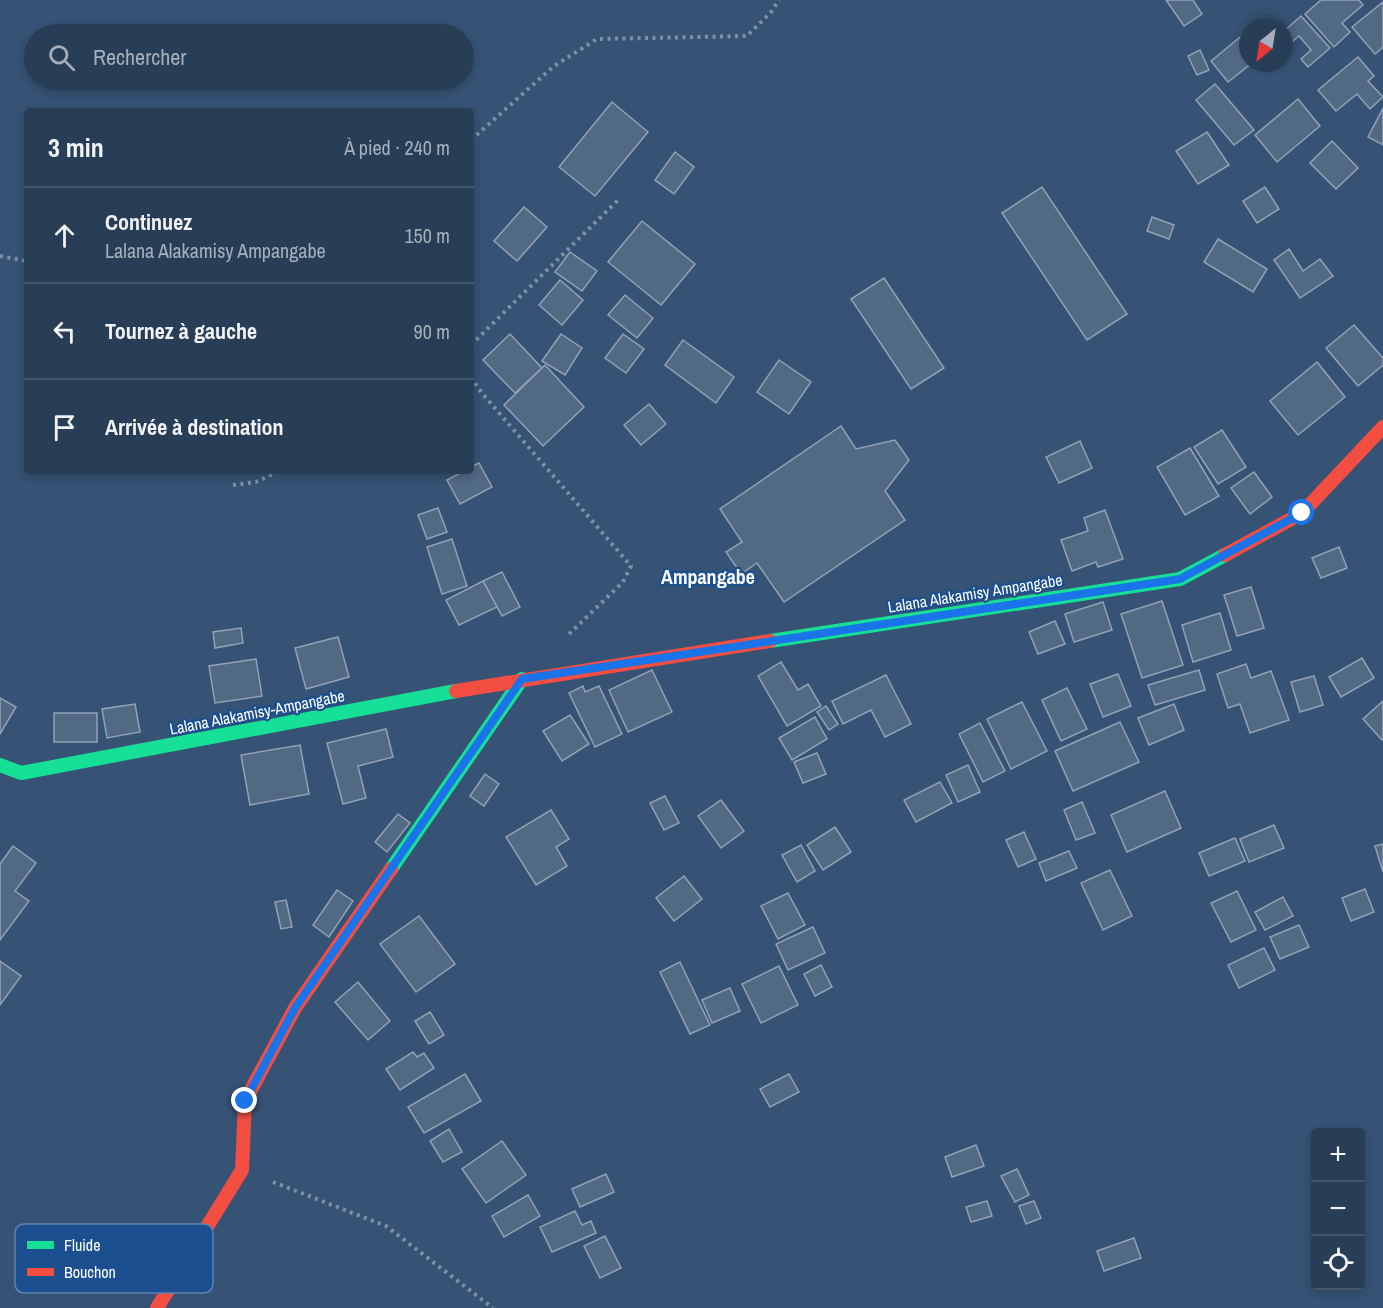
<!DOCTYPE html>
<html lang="fr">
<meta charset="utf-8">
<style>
body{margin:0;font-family:"Archivo Narrow",sans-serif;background:#30455d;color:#f1f3f6}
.controls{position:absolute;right:18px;bottom:18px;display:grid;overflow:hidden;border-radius:6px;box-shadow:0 3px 9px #0003}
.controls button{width:54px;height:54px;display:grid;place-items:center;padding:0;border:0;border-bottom:2px solid #44576d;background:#283e57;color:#f1f3f6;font:30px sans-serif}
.compass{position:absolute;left:1239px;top:18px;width:54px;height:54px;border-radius:50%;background:#283e57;box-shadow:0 3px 9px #0003;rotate:210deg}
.stop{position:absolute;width:18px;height:18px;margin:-14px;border:4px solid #1a73e8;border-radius:50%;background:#fff}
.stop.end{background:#1a73e8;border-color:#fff;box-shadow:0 2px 6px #0008}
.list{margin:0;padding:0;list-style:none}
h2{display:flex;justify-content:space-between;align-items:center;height:78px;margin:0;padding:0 24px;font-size:26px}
h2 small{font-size:20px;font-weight:400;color:#a5aeba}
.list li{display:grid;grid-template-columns:39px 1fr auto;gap:18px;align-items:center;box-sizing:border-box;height:96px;padding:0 24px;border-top:2px solid #44576d}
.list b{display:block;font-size:22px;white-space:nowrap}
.list p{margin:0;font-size:20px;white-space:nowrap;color:#a5aeba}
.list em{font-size:20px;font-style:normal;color:#a5aeba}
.icon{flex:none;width:33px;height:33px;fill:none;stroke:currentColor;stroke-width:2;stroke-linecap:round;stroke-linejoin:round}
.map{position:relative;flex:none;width:1383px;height:1308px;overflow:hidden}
.search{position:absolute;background:#283e57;box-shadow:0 3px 9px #0003;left:24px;top:24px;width:450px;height:66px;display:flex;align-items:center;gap:15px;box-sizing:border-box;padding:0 21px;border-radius:33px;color:#a5aeba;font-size:22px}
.panel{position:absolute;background:#283e57;box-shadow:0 3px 9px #0003;left:24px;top:108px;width:450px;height:366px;border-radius:6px}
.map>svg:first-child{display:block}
</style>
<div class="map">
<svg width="1383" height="1308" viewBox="0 0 1383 1308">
<rect width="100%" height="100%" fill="#365274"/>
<g fill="#526984" stroke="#92a2b6" stroke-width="1.5">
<path d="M1166 0H1193L1202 14 1184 26Z"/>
<path d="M1321 0H1359L1363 5 1342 23 1350 32 1334 47 1305 14Z"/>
<path d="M1383 2V47L1375 54 1352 27Z"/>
<path d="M1301 16 1330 48 1308 67 1301 59 1311 50 1299 36 1288 45 1284 40V31Z"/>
<path d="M1245 33 1248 37V63H1252L1228 82 1211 61Z"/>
<path d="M1200 50 1209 70 1197 75 1188 56Z"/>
<path d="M1358 57 1374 76 1368 81 1383 97 1370 109 1357 94 1336 111 1318 90Z"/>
<path d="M1215 84 1254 130 1234 145 1196 100Z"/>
<path d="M1298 99 1320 126 1277 162 1255 135Z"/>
<path d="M612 102 648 132 595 196 559 167Z"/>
<path d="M1383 108V145L1368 137Z"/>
<path d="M1207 132 1229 165 1198 184 1176 151Z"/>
<path d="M1332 141 1358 168 1336 189 1310 163Z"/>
<path d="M675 152 694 167 674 194 655 180Z"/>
<path d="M1042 187 1127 314 1087 340 1002 213Z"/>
<path d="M1265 187 1279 209 1257 223 1243 201Z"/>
<path d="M524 207 547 227 517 261 494 241Z"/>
<path d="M1152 217 1174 225 1169 239 1147 231Z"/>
<path d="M642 221 695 264 661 305 608 262Z"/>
<path d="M1218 239 1267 269 1253 292 1204 262Z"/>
<path d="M1289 249 1303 271 1320 259 1333 276 1300 298 1274 260Z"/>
<path d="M570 252 597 271 582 291 555 272Z"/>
<path d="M884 278 944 368 911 389 851 299Z"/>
<path d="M560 280 583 300 562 325 539 305Z"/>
<path d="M625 295 653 318 637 338 608 315Z"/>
<path d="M1354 325 1383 358V365L1358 386 1326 348Z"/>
<path d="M510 334 542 368 515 393 483 360Z"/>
<path d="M561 334 582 348 565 375 542 361Z"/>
<path d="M623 334 644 349 626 373 605 358Z"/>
<path d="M683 340 734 377 716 403 665 365Z"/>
<path d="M779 360 811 382 789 414 757 392Z"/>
<path d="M1317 362 1345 397 1298 435 1270 401Z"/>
<path d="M545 365 584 407 543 446 504 405Z"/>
<path d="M649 404 666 424 641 445 624 425Z"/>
<path d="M841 426 856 449 895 440 909 460 885 491 905 520 784 602 757 563 741 574 726 552 742 542 720 509Z"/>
<path d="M1222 430 1246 467 1218 484 1194 447Z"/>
<path d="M1080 441 1092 468 1059 483 1046 457Z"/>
<path d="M1190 448 1219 496 1185 515 1157 467Z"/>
<path d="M479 463 492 487 460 504 447 480 464 471H471V467Z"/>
<path d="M1254 472 1272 497 1250 514 1231 488Z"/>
<path d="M438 508 447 532 427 539 418 515Z"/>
<path d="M1105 510 1123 559 1098 567 1096 562 1072 571 1061 540 1088 531 1084 518Z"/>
<path d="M452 539 467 586 442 594 427 547Z"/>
<path d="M1339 547 1347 568 1321 578 1312 558Z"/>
<path d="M502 572 520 607 502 616 483 581Z"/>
<path d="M483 581 497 607 459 625 446 600Z"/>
<path d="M1251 587 1264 628 1237 636 1224 595Z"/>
<path d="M1162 601 1183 665 1142 678 1121 614Z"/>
<path d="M1103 602 1112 630 1074 642 1065 614Z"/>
<path d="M1220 613 1231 650 1193 662 1182 625Z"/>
<path d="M1055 621 1065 644 1038 654 1029 632Z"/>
<path d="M241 628 243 643 215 648 213 632Z"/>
<path d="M338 637 349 677 306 689 295 648Z"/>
<path d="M1362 658 1374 678 1341 697 1329 677Z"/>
<path d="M256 659 262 696 215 703 209 666Z"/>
<path d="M781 662 798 690 808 684 821 706 787 726 758 676Z"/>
<path d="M1246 664 1251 678 1271 671 1289 720 1250 733 1240 704 1228 708 1217 674Z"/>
<path d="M652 670 672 712 628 732 609 690Z"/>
<path d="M1199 670 1205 690 1155 705 1148 685Z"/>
<path d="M1118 674 1131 706 1103 717 1090 684Z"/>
<path d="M886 675 911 724 885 737 871 710 843 724 832 701Z"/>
<path d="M1314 676 1323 705 1300 712 1291 682Z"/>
<path d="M583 686 585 692 599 686 622 734 595 747 569 693Z"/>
<path d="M1067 688 1087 729 1061 741 1042 700Z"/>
<path d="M0 698 16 707 0 734Z"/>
<path d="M1383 701V739L1382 740 1363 719Z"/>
<path d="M1022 702 1047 751 1011 769 987 719Z"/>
<path d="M135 704 140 732 107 738 102 709Z"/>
<path d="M1174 704 1184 730 1149 745 1138 718Z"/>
<path d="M826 706 838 724 829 730 817 712Z"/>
<rect x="54" y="713" width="43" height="29"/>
<path d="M570 715 589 744 562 761 543 731Z"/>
<path d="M815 717 827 739 792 760 779 738Z"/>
<path d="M1120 722 1139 762 1073 791 1055 751Z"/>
<path d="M980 723 1005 771 983 782 959 734Z"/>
<path d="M386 729 393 757 358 766 366 798 343 804 327 743Z"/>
<path d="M300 745 309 794 250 805 241 755Z"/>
<path d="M817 753 826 774 803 783 794 762Z"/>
<path d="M968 765 980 792 958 802 946 775Z"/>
<path d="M485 774 499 784 484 806 470 796Z"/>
<path d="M940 782 952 803 916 822 904 800Z"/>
<path d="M1165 791 1181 828 1127 852 1111 815Z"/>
<path d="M665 796 679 823 664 830 650 803Z"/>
<path d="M721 800 744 831 721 848 698 816Z"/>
<path d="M1082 802 1095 833 1076 840 1064 810Z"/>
<path d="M551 810 569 839 556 847 567 866 536 885 506 837Z"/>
<path d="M398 814 410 823 387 852 375 842Z"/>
<path d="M1274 825 1284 848 1249 862 1240 839Z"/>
<path d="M835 827 851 852 823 870 807 845Z"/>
<path d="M1024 832 1036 859 1018 867 1006 840Z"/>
<path d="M1235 838 1245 861 1209 876 1199 853Z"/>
<path d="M1383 844V872L1375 846Z"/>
<path d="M801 845 815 871 797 882 782 855Z"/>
<path d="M13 846 36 863 15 891 29 901 0 940V864Z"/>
<path d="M1069 851 1077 868 1046 881 1039 863Z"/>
<path d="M1110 870 1132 916 1103 930 1081 883Z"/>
<path d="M684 876 702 899 674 921 656 898Z"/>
<path d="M1365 889 1374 912 1351 921 1342 898Z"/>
<path d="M337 890 353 901 329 937 313 925Z"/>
<path d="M1237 891 1256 930 1231 942 1211 903Z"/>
<path d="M788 893 805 925 778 939 761 906Z"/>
<path d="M1283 897 1293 916 1265 930 1255 912Z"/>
<path d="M286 900 292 927 281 929 275 902Z"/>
<path d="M419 916 455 964 416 992 380 944Z"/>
<path d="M1299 925 1309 947 1280 959 1270 937Z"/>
<path d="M813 927 825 953 788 970 776 944Z"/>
<path d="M1264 948 1275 970 1239 988 1228 965Z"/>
<path d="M0 961 21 976 0 1005Z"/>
<path d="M680 962 710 1025 690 1034 660 972Z"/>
<path d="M821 965 832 987 815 996 804 974Z"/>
<path d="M779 966 798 1005 761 1023 742 984Z"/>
<path d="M358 982 390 1021 368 1040 335 1002Z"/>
<path d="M730 988 740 1011 712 1023 702 1000Z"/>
<path d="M430 1012 444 1035 429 1044 415 1021Z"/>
<path d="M413 1052 417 1057 424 1053 434 1068 400 1090 386 1069Z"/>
<path d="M465 1074 481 1101 424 1133 408 1107Z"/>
<path d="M789 1074 799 1092 770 1107 760 1089Z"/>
<path d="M449 1129 462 1152 443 1162 430 1141Z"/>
<path d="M502 1141 526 1175 486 1203 462 1169Z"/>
<path d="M976 1145 984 1166 952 1177 945 1157Z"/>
<path d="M1017 1169 1029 1195 1015 1202 1001 1176Z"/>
<path d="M606 1174 614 1192 580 1207 572 1189Z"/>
<path d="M528 1195 540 1216 504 1237 492 1216Z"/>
<path d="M987 1201 992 1216 971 1222 966 1207Z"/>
<path d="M1034 1201 1041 1218 1026 1224 1019 1206Z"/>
<path d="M575 1211 582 1225 591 1221 596 1233 552 1252 540 1227Z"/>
<path d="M605 1236 621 1268 600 1278 584 1246Z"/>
<path d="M1134 1238 1141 1258 1104 1271 1097 1251Z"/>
</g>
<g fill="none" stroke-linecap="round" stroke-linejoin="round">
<g stroke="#7d92a8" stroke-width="4" stroke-dasharray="3 4.5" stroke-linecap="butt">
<path d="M471 140 554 66 597 39 747 36 771 12 779 0"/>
<path d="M0 256 27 261"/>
<path d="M471 345 618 200"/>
<path d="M471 377 481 392 631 566 623 582 567 636"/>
<path d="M233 485 256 482 280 471"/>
<path d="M273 1182 386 1226 493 1308"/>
</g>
<g stroke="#16e098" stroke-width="14">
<path d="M770 641 1180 579 1225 555"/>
<path d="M0 765 21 773 456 691"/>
<path d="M391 869 522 679"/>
</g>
<g stroke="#f24e42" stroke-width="14">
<path d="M1225 555 1302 513 1383 427"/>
<path d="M456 691 770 641"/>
<path d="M157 1308 242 1170 245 1101 295 1008 391 869"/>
</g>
</g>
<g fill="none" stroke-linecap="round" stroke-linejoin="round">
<path stroke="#1a73e8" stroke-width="8" d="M245 1101 295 1008 522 679 1180 579 1302 513"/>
</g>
<g text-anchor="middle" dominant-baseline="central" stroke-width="4.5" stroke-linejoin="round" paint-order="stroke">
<g font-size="16" fill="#fff" stroke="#1b4f8f">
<text transform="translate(975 593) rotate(-9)">Lalana Alakamisy Ampangabe</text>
<text transform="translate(257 712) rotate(-11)">Lalana Alakamisy-Ampangabe</text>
</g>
<g font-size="20" font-weight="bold" fill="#fff" stroke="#1b4f8f">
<text x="708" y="576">Ampangabe</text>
</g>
</g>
<rect x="15" y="1224" width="198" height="69" rx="9" fill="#1b4f8f" stroke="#5f84b1" stroke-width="1.5"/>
<rect x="27" y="1241" width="27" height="8" fill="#16e098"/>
<rect x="27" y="1268" width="27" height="8" fill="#f24e42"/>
<g font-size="16" fill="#fff">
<text x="64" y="1251">Fluide</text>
<text x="64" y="1278">Bouchon</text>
</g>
</svg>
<div class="controls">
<button>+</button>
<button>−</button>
<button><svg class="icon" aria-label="locate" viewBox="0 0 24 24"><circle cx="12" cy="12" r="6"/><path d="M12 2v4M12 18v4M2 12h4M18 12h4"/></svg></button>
</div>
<svg class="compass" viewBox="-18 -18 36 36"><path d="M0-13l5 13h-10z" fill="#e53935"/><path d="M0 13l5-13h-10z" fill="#a5aeba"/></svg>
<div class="stop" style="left:1302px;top:513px"></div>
<div class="stop end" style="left:245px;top:1101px"></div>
<div class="search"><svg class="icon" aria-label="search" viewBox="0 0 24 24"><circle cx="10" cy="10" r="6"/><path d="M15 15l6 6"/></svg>Rechercher</div>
<section class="panel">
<h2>3 min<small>À pied · 240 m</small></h2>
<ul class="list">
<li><svg class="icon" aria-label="ahead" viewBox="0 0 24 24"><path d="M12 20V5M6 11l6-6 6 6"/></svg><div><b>Continuez</b><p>Lalana Alakamisy Ampangabe</p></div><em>150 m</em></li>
<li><svg class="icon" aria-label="left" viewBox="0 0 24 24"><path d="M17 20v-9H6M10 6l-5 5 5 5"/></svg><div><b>Tournez à gauche</b></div><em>90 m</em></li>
<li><svg class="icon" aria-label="arrive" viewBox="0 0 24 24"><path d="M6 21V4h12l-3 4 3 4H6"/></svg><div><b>Arrivée à destination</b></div></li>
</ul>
</section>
</div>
